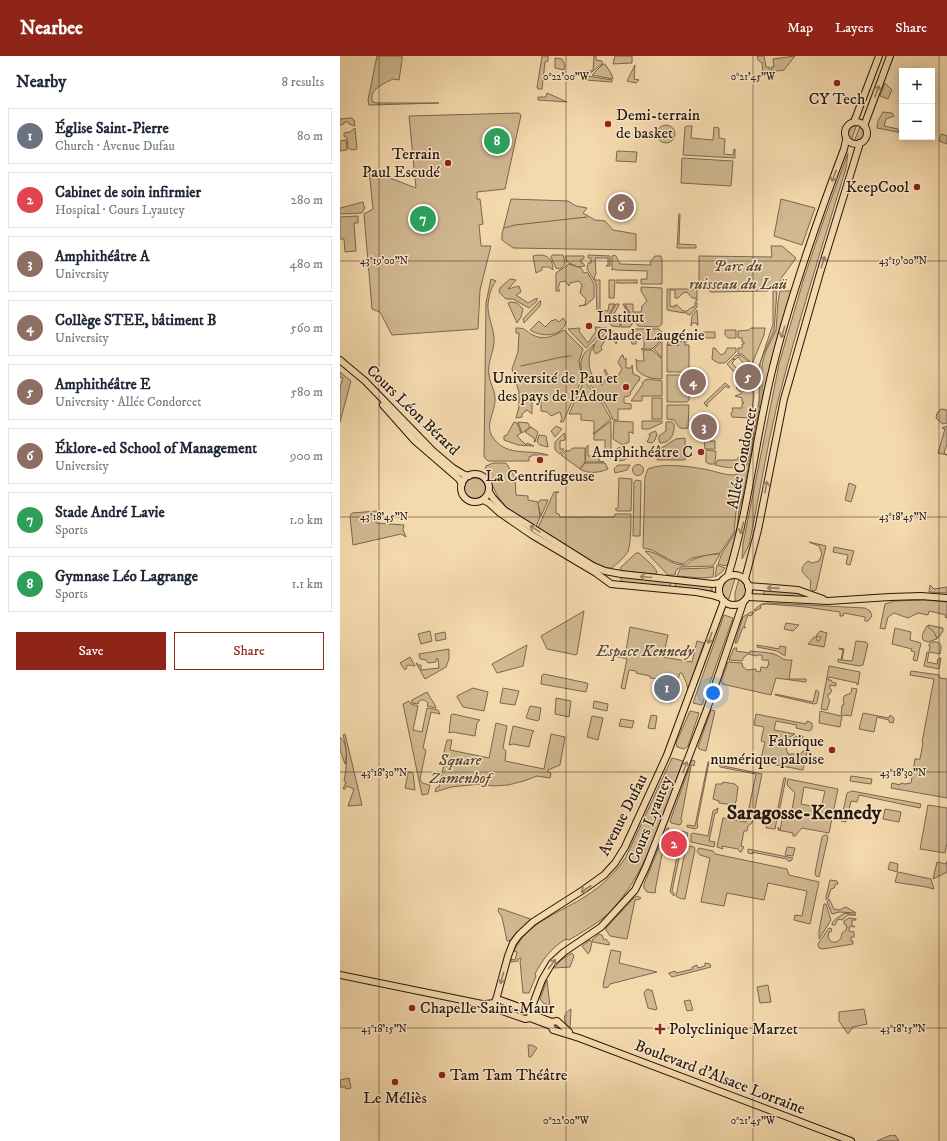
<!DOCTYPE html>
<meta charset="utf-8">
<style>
body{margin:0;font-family:"IM FELL DW Pica",serif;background:#f2f2f3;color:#1f2937}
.controls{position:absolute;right:12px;top:12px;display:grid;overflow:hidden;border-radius:0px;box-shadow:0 2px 10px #0003}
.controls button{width:36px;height:36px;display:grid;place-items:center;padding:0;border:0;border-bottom:1px solid #e0e1e3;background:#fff;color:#1f2937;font:20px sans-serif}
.you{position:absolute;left:373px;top:637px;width:14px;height:14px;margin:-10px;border:3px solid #fff;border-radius:50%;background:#1a73e8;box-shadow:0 0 0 6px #1a73e833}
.badge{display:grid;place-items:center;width:26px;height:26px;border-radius:50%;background:#8f2418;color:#fff;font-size:13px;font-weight:700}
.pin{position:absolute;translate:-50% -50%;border:2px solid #fff;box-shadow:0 1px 4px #0006}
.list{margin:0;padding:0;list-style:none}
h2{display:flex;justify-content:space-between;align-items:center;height:52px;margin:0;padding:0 16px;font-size:17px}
h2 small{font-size:13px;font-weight:400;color:#747a83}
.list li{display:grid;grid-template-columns:26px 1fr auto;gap:12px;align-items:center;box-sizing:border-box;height:56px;margin:0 8px 8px;padding:0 8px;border:1px solid #e0e1e3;border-radius:0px}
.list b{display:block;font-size:15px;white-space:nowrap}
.list p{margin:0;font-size:13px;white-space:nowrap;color:#747a83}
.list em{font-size:13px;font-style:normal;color:#747a83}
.actions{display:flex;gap:8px;padding:12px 16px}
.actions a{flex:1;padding:9px 0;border:1px solid #8f2418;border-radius:0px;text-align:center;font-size:14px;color:#8f2418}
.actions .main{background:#8f2418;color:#fff}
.map{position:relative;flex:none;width:607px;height:1085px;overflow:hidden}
header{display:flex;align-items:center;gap:24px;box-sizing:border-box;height:56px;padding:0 20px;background:#8f2418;color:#fff}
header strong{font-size:19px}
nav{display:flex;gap:22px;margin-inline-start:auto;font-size:14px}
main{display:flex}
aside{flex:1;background:#fff}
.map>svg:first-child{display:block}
</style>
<header>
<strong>Nearbee</strong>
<nav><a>Map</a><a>Layers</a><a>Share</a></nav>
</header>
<main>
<aside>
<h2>Nearby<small>8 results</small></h2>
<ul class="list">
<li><span class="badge" style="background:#6b7280">1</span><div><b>Église Saint-Pierre</b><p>Church · Avenue Dufau</p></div><em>80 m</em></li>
<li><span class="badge" style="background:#e0444e">2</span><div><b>Cabinet de soin infirmier</b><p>Hospital · Cours Lyautey</p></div><em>280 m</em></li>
<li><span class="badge" style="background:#8d6e63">3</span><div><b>Amphithéâtre A</b><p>University</p></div><em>480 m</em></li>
<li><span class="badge" style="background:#8d6e63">4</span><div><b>Collège STEE, bâtiment B</b><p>University</p></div><em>560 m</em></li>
<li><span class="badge" style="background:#8d6e63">5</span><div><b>Amphithéâtre E</b><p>University · Allée Condorcet</p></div><em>580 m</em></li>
<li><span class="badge" style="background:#8d6e63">6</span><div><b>Éklore-ed School of Management</b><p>University</p></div><em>900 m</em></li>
<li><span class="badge" style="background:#2e9e5b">7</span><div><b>Stade André Lavie</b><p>Sports</p></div><em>1.0 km</em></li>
<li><span class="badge" style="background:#2e9e5b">8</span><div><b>Gymnase Léo Lagrange</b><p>Sports</p></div><em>1.1 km</em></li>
</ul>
<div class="actions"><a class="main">Save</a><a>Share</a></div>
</aside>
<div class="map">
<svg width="607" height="1085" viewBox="0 0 607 1085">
<rect width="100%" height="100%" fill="#f4d9ac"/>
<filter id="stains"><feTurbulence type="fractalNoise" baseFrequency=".005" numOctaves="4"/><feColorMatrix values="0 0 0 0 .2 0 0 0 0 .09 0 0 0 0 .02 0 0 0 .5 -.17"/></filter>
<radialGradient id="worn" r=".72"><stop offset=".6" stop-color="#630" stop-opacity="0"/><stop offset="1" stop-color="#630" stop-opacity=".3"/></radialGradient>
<g fill="#d1b891" stroke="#7b6650" fill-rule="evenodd">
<path d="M37 0H62V4L59 24 53 23C45 27 27 34 33 46L37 47H99L29 49 28 44Z"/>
<path d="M202 0H208V5L205 6 202 33H199L197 32Z"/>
<path d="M254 0H256V4L262 5V8L249 18H246V15H253Z"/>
<path d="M275 0H292V7L273 8Z"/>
<path d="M417 0H424L426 11H429L430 15H432L431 11H434L433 3 455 0 444 14 423 17 422 7 418 4Z"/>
<path d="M215 2 222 3 225 9 224 14 215 12Z"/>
<path d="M263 8H265L272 19 273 23 252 19Z"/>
<path d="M295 9 294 23 299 24 296 27 287 25Z"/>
<path d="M247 20 272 24V26L246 24Z"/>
<path d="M545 27 552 34 548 43 540 40Z"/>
<path d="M207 37 227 46 198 44V41H206Z"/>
<path d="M543 56 552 57 554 60 546 63 544 70 558 73 559 76 562 75V77L537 72 538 65Z"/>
<path d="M179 57 181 59 165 133 137 136V143H140L143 168 139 169 141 190H151L140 234 138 273 52 279 40 256 32 253 24 158 33 153 29 114 76 132 69 60Z"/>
<path d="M11 62 14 64 15 70 9 68 8 66H4V68L0 69V63Z"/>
<path d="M514 68H517L511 85C504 79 506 71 514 68Z"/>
<circle cx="326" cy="78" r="9"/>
<path d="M347 70H352L351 82 373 84 374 71 379 72V82L385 83 384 98 393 99 394 93H395V102L343 99 345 71Z"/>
<path d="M520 70 525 76C525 82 521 86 514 86Z"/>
<path d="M15 72 17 93 12 94 8 92 7 82 4 80V77L10 76Z"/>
<path d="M601 78 607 80V88L599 85Z"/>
<path d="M6 84 7 94 0 95V85Z"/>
<path d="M277 95 297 96 296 106 276 105Z"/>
<path d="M508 97 506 112C482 191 457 269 437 349 426 395 419 442 409 489L402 503 403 488 439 308 464 222 484 163Z"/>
<path d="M342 102 393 105 391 130 341 127Z"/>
<path d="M171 143 228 145 236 150 247 152 243 157 255 164 265 165 273 174 296 178V194L173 192 162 184V178Z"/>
<path d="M441 143 475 152 462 189 434 180Z"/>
<path d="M23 146 24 151H25L22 157 0 158V152Z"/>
<path d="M339 158H340L339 188 356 189V192H337Z"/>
<path d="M18 160V167H14L16 195 5 196 4 183H0V161Z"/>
<path d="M431 190H442L456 202 442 221 439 229 433 230 428 235 371 236 367 233H364L362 229 359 226V200L432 201Z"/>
<path d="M212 199H223C225 206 226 210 219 213L216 212 211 201Z"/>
<path d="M248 199 270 200V210H266L268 209V202H255L256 218 255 219 254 224H260V254L268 255 269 248H275L266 263 257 256 256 227 247 213 248 207H251V202H248Z"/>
<path d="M273 199 276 200 280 208 311 209 310 206 315 200H321L322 204V228H301V223H307V215L275 214 274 213 272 214V201Z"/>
<path d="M193 200C205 197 213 201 213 214L209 211H202V214L196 217Z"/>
<path d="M225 200H244V203H241V207H243L245 210 238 211 227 206Z"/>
<path d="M229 208 241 212 244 217 247 216 254 228V242L246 249 239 250 245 249 246 243 240 237 242 229 239 225 230 227 229 230 225 225 220 226 218 232 220 235H216V217Z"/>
<path d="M151 223 156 225C151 231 149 240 148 248 147 261 155 273 154 287 153 298 147 307 149 319 150 329 156 335 155 345 154 359 144 370 154 383 168 401 190 393 208 399H192V400L189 401V405H148L144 401 146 247Z"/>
<path d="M170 223 176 224 168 233 179 230 181 236 176 239 188 247 197 242V245L189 252 173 243H166L159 236 160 232Z"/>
<path d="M269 224H275L274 242H269Z"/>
<rect x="277" y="224" width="20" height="3"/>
<path d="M301 231 322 232V268L318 271 298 270 285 249 294 265 290 271H281V264H284L288 258 283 248H293V256H301L302 250 307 245 301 235Z"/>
<path d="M327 233H357V245H356V242H352L347 236 343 237 338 242H335V234H330V250L335 251V249H337L343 255H347L352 251H355V246L357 247V251L350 259 347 258 346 256 344 257 327 254Z"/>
<path d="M433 235H437L434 275 423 299 420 308V348L403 440 396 456 394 476 391 481 380 497 352 502 343 508 332 505 312 494 303 492 305 421 308 413C323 406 353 411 369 414 376 416 386 419 393 419 401 418 406 412 408 405L419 345V310L433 268Z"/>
<path d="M440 235H452L422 348V309L425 297 436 274 438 246Z"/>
<path d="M200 245H201L200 250 184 267 183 263Z"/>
<path d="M171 246 177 247 183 253 181 261 177 267 168 247Z"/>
<path d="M276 248H279V249L274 258 277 264H280V271L272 270 267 264Z"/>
<path d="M357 254 358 269H357V267H352L351 270 352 260Z"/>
<path d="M223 262 226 266C222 282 200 281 190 274L199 265 205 271 212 264 213 265 215 263 219 266Z"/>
<path d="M255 271 267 272 246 292 228 273 240 272 239 275 248 287 256 275Z"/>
<path d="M176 272C188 272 184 275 193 279 204 285 214 280 224 274L243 293 239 305 242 323 223 366H220L222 363 220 356 211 360 207 356 201 355V343H192V358L187 354 182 358V361L176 362 179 351V336L172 313 178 296 179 277H176Z"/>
<path d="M411 272H425L424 279 412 308 402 298H398V292H402V288H404V286H402V282H398V275L409 274Z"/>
<path d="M296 273H319L322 276V283L312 293H301L304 292V282H296V288H292L291 284H284L286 282 283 281 285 278Z"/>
<path d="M269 274 277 278 278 281 275 282 277 286 276 288 274 284H265L261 291 262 294 256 298 253 294 255 287 267 275Z"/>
<path d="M385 274H396V282H388L385 279Z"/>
<path d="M363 276H375V282H364L363 283Z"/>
<path d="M331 282 333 283 335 286 347 285V286H345V289H349V314L347 316H327V289H339H327L329 283Z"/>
<path d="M322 285V302L314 293Z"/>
<path d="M254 288C253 293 251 292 250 298 247 310 251 323 262 329L267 321 264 315 265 313 269 320H278L282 313 278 306 282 299H283L284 303H287L286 304V312H292V309L293 318 300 321 299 325H298L290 337 291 338 289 340 284 341V347L291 348V353H278V364H273C270 356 266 349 261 342 253 330 236 318 242 302 244 296 250 292 254 288Z"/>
<path d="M373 292H375L378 296 381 299 385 297 387 292H396V296L385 307H378L372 303Z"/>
<path d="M303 294H312L322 303V323C313 323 303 321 297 314L296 303 298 305H304Z"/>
<path d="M396 299 402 300 413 310 412 316 409 315 410 311 406 310 398 301 395 304 393 302 394 305 392 307 398 314 393 315 387 308Z"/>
<path d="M0 316 11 325 0 366V331L3 322 0 321Z"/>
<path d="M411 318 413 323 400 336 396 332 405 326 406 324H409L410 320 409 319Z"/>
<path d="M327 319H349V344L347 346H327Z"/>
<path d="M308 323 322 325V340H302V345H291L303 328 302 327 305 324Z"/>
<path d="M244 325 260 344 271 363 253 378 254 376V365L241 364V358H229Z"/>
<path d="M413 326 414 340 411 360 409 362 392 361 391 357 393 355 392 352H402V348L404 347 402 346V342L395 340 400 338Z"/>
<path d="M385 327 390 331 388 332 386 330 367 348V351L364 347Z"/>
<rect x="312" y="342" width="10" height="21"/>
<path d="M327 349H349L348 372C337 373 340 372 334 364L327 363Z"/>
<path d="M601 353 607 354V367L603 368 600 366 596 362 597 357Z"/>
<path d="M271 365V395H265V384H254V378Z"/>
<path d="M274 365 293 366V378L291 376H289V386L283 389 273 383Z"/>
<path d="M302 365H322V367L309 373H302Z"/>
<path d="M174 366 177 367 181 377 177 380 186 389 187 387 194 390 178 389 164 384V380L167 379Z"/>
<path d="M178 366 188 367 190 371 182 377Z"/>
<path d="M326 366H332L334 368C335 377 331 387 320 387L319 384V380L326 375Z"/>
<path d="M216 370 222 373 215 381 211 375Z"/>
<path d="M607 370V388L604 397 607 399 598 397 605 373 602 372Z"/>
<path d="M191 371 198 376 195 386H194L195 383 185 376Z"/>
<path d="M315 375 317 378 315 384 312 387 307 386 310 380 309 378Z"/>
<path d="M224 377 225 378V384L220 385V393H224L220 398 215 394V386Z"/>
<path d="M199 379 206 380 208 391 200 389 197 386Z"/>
<path d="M345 382V404H317L319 400 317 395 336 383Z"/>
<path d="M364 383H370V385H375V393H365Z"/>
<path d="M248 389V400H259V405L264 406H245L246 392Z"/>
<path d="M280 391 286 394 291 395C289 402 285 405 278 405L277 402 273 400V395Z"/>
<path d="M233 392H245V406L240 413 221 399 225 395H229Z"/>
<path d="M366 394 376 395 375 408H369L366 406Z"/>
<path d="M398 401 402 402V406C395 415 385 411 375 409L378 404H398Z"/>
<path d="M153 407H166L175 421 176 439 188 440V444L198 446 200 461 196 471 166 451 158 441 145 414 146 410Z"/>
<path d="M245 407H265L268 413C259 417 248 418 240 413Z"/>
<circle cx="298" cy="414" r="5.5"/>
<path d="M278 409H290L287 414 275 417 274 413Z"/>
<path d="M279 422 292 423 291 455H277L275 453 278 452Z"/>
<circle cx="135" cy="433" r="11"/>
<path d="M296 424 301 425 300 480H293L294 426Z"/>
<path d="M509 427 516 430 511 446 505 444Z"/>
<path d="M214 436H219L216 437V457L219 458 220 461H274L275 458H291C291 466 291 488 288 495 287 499 274 511 271 512 259 514 210 479 198 472Z"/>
<path d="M404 440 400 465 389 506 386 510 378 508 382 497 395 477 397 472 399 453Z"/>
<path d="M200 444H208L201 460 198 448Z"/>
<path d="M37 455 36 467 64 469 63 474 66 481 61 478 13 489 10 460 12 457Z"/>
<path d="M469 486 486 490 476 534 473 535 470 532 471 525C463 517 457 514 468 505L472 507 479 505 482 498 479 490Z"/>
<path d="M494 491 514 495 510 509 506 508 508 499 493 496Z"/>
<path d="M305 495C318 495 328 508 342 509 347 510 349 506 352 504 360 500 371 498 380 498L373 510 341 511 336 514 335 519H328Z"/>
<path d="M296 497H299C305 503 314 509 317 516L316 518 282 515 280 512Z"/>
<path d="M377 509 385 512 382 516 375 521Z"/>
<path d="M374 511 373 521 361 522 337 520 340 513 368 512Z"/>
<path d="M281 521 331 525 330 531 281 527Z"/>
<path d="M390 522H395L388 546C378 539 379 527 390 522Z"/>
<path d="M399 523 406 529C409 539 404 545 395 547V537Z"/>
<path d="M336 526 372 529V535L335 531Z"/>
<path d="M590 529 594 533 607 531V537L589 536Z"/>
<path d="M424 534 458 537 472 542 423 540Z"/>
<path d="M585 544 607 546V562L605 561 606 559 589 555 588 559 578 557 568 562 554 557 548 561 545 573 540 572 545 548 554 545Z"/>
<path d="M428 547 525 552 530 555 532 560 528 565H525V561L504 557 503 560H500V556L466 551 426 548 420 549 421 552 415 555 414 554 422 548Z"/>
<path d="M244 555 237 598 236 599 207 593 201 580Z"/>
<path d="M411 556H414L411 560 408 559 404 570 406 572 403 571 397 587H395L403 561Z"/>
<path d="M384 559 393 562 362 649 353 647Z"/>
<path d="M446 567 459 569 453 575 444 573Z"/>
<path d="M588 569 603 572V575L598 582 588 571Z"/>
<path d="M587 570 594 576 597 583 588 586 583 584C581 580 584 574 587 570Z"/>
<path d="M290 571 328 579 323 601 352 606 357 585 364 587 348 634 346 626 342 617H340L338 623 330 622 325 627 317 623 310 622V620L296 617V615L289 614 285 633 281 632 287 603 262 597V596L280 599V596L286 594Z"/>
<path d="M555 572 571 576 570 584 581 587 577 605 573 604 575 596 571 595 572 593 552 588Z"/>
<path d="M90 575 92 585 81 588 78 578Z"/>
<path d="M480 575 487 577 484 591 468 588 474 581H477V585H479L481 581 476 580Z"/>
<path d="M105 576 106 583 96 585 95 578Z"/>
<path d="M516 585 526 586 528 588 523 609 519 610 498 606V603L501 604 503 594 499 593V592L504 593 502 604 512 605Z"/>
<path d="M592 586C602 585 602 590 600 598L589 596 590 590H589V588Z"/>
<path d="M187 589 183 610 157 617 152 608Z"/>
<path d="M417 589 439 593 440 590 446 591 445 600 437 595 417 591Z"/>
<path d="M394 592H397L396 595 410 597V595C418 596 427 596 434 598 442 601 442 605 452 604L449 623H466V626L436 622 431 639 382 628 381 626 388 606 402 607 403 611 407 614 416 613V615L420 616 421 611 427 612 428 609H429L428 604H422V599H418L417 600 408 598 404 601 402 605 389 604Z"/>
<path d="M109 593V603L106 611 85 623 76 607H77L78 609H81V614L99 612 98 603 97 602 96 603V606L88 607 86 604 80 603 79 598Z"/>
<path d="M587 596 589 597 587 606 597 608 598 603 601 602 599 613 584 610Z"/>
<path d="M70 601 75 610 69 609 66 610 67 612 65 614 60 607Z"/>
<path d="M489 610 520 616 518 629H517V627L489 621 488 624H491L492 626 496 627V630L490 629V633L492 634 490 638H488V642L490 644 487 654 481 653Z"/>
<path d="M571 615 599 619 600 622 607 623V742L551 732 552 727 560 729 561 727 565 728 571 727 575 703H580L583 687 582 686 594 623 570 619Z"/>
<path d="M204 618 247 627 248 628 246 636 201 628 202 619Z"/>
<path d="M133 632 148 636 144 655 123 651 117 641V640Z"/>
<path d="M163 632 179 635 175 649 160 647Z"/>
<path d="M512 632 517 633 511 660 504 659 502 660 500 671 479 667 480 655 501 660 502 649H504V647L503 646 504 640 511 637Z"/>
<path d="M476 634 479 636 477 647 474 648 435 639V638L473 646Z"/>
<path d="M87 636 96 651V652L87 650 88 647C85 644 83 643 79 645L78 648 72 647V644Z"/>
<path d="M216 642 231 645 229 661 215 658Z"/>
<path d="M69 645 71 648 78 650 73 674 82 676 87 652 98 654 100 658 91 656 83 692 86 694 80 723 82 727 90 729 88 738 82 739 63 648Z"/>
<path d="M254 645 268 648 267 655 253 652Z"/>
<path d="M190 650 201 652 199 664 198 665 186 662Z"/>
<path d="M371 654 375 655 366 695 359 693 358 691Z"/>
<path d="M350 655 359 657 348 690 344 693 337 691 336 687Z"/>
<path d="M523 657 549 662 550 659 554 662 553 667 549 666V664L537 661 534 676 519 673Z"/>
<path d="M113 658 140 664 137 667 135 680 112 676 109 677 111 659Z"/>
<path d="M416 658 466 668 467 665 472 667V673L469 675 456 672 457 669 436 665 434 674 455 678 448 682 449 684 457 680H463V689L460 690 459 684 454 683 446 692 448 698H454L459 700 463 695 467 696 463 714 420 706 425 686 421 685 424 671 414 669Z"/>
<path d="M311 659 317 660 315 673 308 672Z"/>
<path d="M252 660 263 662 258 684 247 681Z"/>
<path d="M281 663 294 665 292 672 279 670Z"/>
<path d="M156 667 167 670 163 692 166 695 165 705 204 713 211 678 225 681 220 709 208 714V716L211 717 210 722 197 720 184 725 168 729 153 730 140 728 111 731 95 736 96 732 99 731 106 699 104 696 107 684H112L110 694 149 702Z"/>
<path d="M173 670 194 675 192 678 189 691 173 688 169 689Z"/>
<path d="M5 678 22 749 8 750 14 733 7 730 5 733H3L6 726 4 725C7 709 8 695 3 679Z"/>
<path d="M0 681C7 686 7 700 5 708L0 694Z"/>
<path d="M332 702 343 705C324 756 307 819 268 858 257 868 242 876 229 884L226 883C212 891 202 904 195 918L196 920 189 937H183L180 905 181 904V902L178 903V905L171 906V903L175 904 177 896 174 895C187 866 222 856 246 840 262 830 276 816 286 801Z"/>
<path d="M352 704 355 705 354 710 352 709 351 710 341 763 342 765 340 769 331 767 330 765Z"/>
<path d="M368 706H369L357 767 358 771 356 773 347 771V769L355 770Z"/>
<path d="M379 709 422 718 412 767 408 770 407 775H404L401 790 404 791 401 796H400L398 793 382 790 383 793 377 791 383 762 406 766 416 718 380 711Z"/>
<path d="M67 716H70L73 717 75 734 65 732 68 718Z"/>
<path d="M511 720 532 723 531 728 510 725Z"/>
<path d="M444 722H446L438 761H436Z"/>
<path d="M448 723 498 733 489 777 462 772 455 780H453V777L438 774V771L440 774 442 764 440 761 441 758 451 759 455 737 447 729ZM464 731 485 735 481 752 461 748Z"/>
<path d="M383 726 395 728 398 731 396 746 393 749 379 747V745L373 743 376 728H382Z"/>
<path d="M512 735 581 748 580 752 519 739 517 746 511 745 506 766 501 765 507 737Z"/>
<path d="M588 749 607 752V787L605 797 580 793Z"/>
<path d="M378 752 377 757H375L369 785 375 786 374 791 351 786V778L353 777 368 780 373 755Z"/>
<path d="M545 753 561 756 559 766 543 763Z"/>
<path d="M428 761 437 763 435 773 426 772Z"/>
<path d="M327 772H329L328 776 326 777 315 835H316L315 837 307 836 304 832V828Z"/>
<path d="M342 775 348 777 343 795 341 793 332 835 334 837V840L330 836Z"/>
<path d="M484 779H487L488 781 479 821 476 820 475 817 482 781Z"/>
<path d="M348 790 354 791 355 793 345 843C342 843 338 842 336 840L346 791Z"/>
<path d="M447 791 455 792 453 800 445 799Z"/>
<path d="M359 792 373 795 375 798 447 813 449 819 479 826 470 868 454 864 455 859 462 860 467 835 428 827 424 844 387 837 384 850 361 846 370 802 360 799 357 795Z"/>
<path d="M408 793 453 802 451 805H448L447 803 412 796 413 798 408 797Z"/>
<path d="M607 805V816L593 823 597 806 606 808Z"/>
<path d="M550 806 558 808 557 816 548 813Z"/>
<path d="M558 816 591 823 594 833C582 829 568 829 555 826Z"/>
<path d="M490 824 497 825 498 828H496L494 832 491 833 488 842 486 844V841Z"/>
<path d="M297 840 301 842 300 843 295 844 287 883 270 880 266 874V872L294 842Z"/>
<path d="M489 843 494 853 499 854 506 851 516 857 499 856 492 858 487 846Z"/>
<path d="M484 848H486L491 864 479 883V875Z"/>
<path d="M159 852 193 864 172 884 167 885 162 861 158 855Z"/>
<path d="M505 857 516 859H508L502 864 498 863 495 869H492C492 864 500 860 505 857Z"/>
<path d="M509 862 516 863V864H512V869L515 871 510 870 509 875 514 876V881H511V885H513V888L483 893 479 892 478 888 489 872 492 873 491 876H489L488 881 491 886H497L501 882 502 877 506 874 507 870 504 868V865Z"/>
<path d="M259 878 262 879 264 884 266 883 270 888 269 889 253 886 252 884Z"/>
<path d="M250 884 252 886 250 895 248 898 242 890Z"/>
<path d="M271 894 281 896 279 907 317 916 270 928 268 931 264 932 263 929Z"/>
<path d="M232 897 234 900 230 911 214 912 221 904Z"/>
<path d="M365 907 370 908 371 911 332 921 329 918V917L335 915 336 917 353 913 352 911 357 909 358 912 365 910Z"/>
<path d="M207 924 210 950 203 947 200 943Z"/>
<path d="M428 929 431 946 420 947 417 931Z"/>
<path d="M309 933 310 935 312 934 317 953 316 954 308 952 304 937 306 934Z"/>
<path d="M350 944 353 954 347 955 344 945Z"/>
<path d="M161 946 186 956 184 960 160 951Z"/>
<path d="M231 953 230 972C223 967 222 958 231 953Z"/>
<path d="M524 953 527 968 513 971 508 978 499 965V956Z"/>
<path d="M188 989H192L197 992 191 1001H189Z"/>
<path d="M9 1022 11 1032 6 1033 5 1030 1 1032 0 1024Z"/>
<path d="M551 1079 552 1080 555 1079 559 1085H537Z"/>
</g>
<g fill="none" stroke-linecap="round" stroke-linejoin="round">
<g stroke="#77624c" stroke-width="1">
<path d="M164 172 175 169 247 161"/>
<path d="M181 310 222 301 231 300"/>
</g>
<g stroke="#25150e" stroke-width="8">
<g id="major">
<circle cx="516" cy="77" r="11"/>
<path d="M514 66 539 0"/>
<path d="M524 70 550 0"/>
<path d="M0 304 25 325 93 395 113 412 123 418 129 420"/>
<path d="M43 349 75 385 119 423 122 428"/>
<circle cx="135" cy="432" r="14"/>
<path d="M149 436 153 442 164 454 253 510 265 515 281 518 373 528 380 527"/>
<path d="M143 444 149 447 160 457 192 479 256 517 271 528 356 536 372 539 381 542"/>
<circle cx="394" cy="534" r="15"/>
<path d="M388 520C410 449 416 375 435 303 453 232 478 162 504 93L506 84"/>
<path d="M405 523 418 474 444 343 480 217 520 87"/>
<path d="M408 530 458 534 483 543"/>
<path d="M408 541 488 545 550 541 581 540 607 542"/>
<path d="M0 919 142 948 185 963 190 962 211 970 213 974 239 982 511 1085"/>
<path d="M156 944H160L188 954 191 959"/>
<path d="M146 948 154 947 156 944 168 900 173 887 179 879 193 866 243 834 264 819 275 807 285 791 327 699 384 545"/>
<path d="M190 956 202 924 212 907 224 896 261 871 295 834 306 811 321 773 367 653 403 547"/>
<path d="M191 958 212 966 217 965 229 976"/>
</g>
</g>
<use href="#major" stroke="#f4d9ac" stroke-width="6"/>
</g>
<defs><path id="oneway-shaft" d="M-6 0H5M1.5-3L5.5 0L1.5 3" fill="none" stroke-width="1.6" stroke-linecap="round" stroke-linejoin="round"/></defs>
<g stroke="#978165">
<use href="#oneway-shaft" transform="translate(537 35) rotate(-70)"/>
<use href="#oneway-shaft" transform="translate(494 120) rotate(110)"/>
<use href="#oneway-shaft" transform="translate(483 206) rotate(-73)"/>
<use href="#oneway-shaft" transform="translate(443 276) rotate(106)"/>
<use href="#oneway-shaft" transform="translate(426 431) rotate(-79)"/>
<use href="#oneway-shaft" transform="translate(402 472) rotate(104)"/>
<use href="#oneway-shaft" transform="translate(195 473) rotate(-148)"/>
<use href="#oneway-shaft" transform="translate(306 521) rotate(-175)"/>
<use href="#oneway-shaft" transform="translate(433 532) rotate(-176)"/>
<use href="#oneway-shaft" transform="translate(370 582) rotate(109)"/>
<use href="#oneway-shaft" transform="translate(345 711) rotate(-70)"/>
<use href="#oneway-shaft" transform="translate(246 833) rotate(147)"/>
<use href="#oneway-shaft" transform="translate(212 908) rotate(-52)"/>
<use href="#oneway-shaft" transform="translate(162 922) rotate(105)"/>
</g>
<path fill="none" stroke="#25150e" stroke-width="1" stroke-opacity="0.45" d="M39 0V1085M226 0V1085M413 0V1085M599 0V1085M0 205H607M0 461H607M0 716H607M0 972H607"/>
<g fill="#8f2418" stroke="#f8e6c9" stroke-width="1.5">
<circle cx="497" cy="27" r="4"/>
<circle cx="268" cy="68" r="4"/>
<circle cx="108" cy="107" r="4"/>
<circle cx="577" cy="131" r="4"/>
<circle cx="249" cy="270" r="4"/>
<circle cx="286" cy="331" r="4"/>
<circle cx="361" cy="396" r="4"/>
<circle cx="200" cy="404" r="4"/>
<circle cx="492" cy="694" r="4"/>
<circle cx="72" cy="952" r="4"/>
<path d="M318 967h4v4h4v4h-4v4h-4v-4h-4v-4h4z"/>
<circle cx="102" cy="1019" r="4"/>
<circle cx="55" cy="1026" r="4"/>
</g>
<g text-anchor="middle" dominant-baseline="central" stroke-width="3" stroke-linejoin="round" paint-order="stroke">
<g font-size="16" fill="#25150e" stroke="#f8e6c9" text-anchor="start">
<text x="497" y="43" text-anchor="middle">CY Tech</text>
<text x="276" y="59">Demi-terrain<tspan x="276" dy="18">de basket</tspan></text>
<text x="100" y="98" text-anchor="end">Terrain<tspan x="100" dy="18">Paul Escudé</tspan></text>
<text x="569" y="131" text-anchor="end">KeepCool</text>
<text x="257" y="261">Institut<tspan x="257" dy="18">Claude Laugénie</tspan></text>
<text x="278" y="322" text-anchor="end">Université de Pau et<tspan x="278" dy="18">des pays de l'Adour</tspan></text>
<text x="353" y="396" text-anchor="end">Amphithéâtre C</text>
<text x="200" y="420" text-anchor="middle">La Centrifugeuse</text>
<text x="484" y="685" text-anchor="end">Fabrique<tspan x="484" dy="18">numérique paloise</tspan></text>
<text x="80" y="952">Chapelle Saint-Maur</text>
<text x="329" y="973">Polyclinique Marzet</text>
<text x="110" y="1019">Tam Tam Théâtre</text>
<text x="55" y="1042" text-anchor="middle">Le Méliès</text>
</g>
<g font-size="16" font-style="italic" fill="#594635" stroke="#f8e6c9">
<text x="398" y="210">Parc du<tspan x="398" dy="18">ruisseau du Laü</tspan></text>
<text x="305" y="595">Espace Kennedy</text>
<text x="120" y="704">Square<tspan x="120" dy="18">Zamenhof</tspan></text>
</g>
<g font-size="16" fill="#25150e" stroke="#f8e6c9">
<text transform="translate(73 354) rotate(44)">Cours Léon Bérard</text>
<text transform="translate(402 402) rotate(-79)">Allée Condorcet</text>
<text transform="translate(283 759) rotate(-63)">Avenue Dufau</text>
<text transform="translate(310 764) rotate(-68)">Cours Lyautey</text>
<text transform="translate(380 1021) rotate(21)">Boulevard d'Alsace Lorraine</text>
</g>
<g font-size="20" font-weight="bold" fill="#25150e" stroke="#f8e6c9">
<text x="464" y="757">Saragosse-Kennedy</text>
</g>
</g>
<g font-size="10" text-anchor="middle" fill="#25150e" stroke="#f8e6c9" stroke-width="3" stroke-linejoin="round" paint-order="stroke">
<text x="226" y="24">0°22'00"W</text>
<text x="413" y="24">0°21'45"W</text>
<text x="44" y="208">43°19'00"N</text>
<text x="563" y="208">43°19'00"N</text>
<text x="44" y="464">43°18'45"N</text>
<text x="563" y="464">43°18'45"N</text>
<text x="44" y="720">43°18'30"N</text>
<text x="563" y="720">43°18'30"N</text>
<text x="44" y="976">43°18'15"N</text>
<text x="563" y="976">43°18'15"N</text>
<text x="226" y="1068">0°22'00"W</text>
<text x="413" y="1068">0°21'45"W</text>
</g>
<rect width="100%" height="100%" filter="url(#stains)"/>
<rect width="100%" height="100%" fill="url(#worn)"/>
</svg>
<div class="controls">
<button>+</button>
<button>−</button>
</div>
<div class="you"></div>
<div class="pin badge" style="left:327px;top:632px;background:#6b7280">1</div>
<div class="pin badge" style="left:334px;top:788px;background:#e0444e">2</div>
<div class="pin badge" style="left:364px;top:371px;background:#8d6e63">3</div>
<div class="pin badge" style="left:353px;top:326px;background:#8d6e63">4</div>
<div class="pin badge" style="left:408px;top:321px;background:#8d6e63">5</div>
<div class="pin badge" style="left:281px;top:151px;background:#8d6e63">6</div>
<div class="pin badge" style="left:83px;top:163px;background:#2e9e5b">7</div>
<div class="pin badge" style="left:157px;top:85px;background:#2e9e5b">8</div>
</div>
</main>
